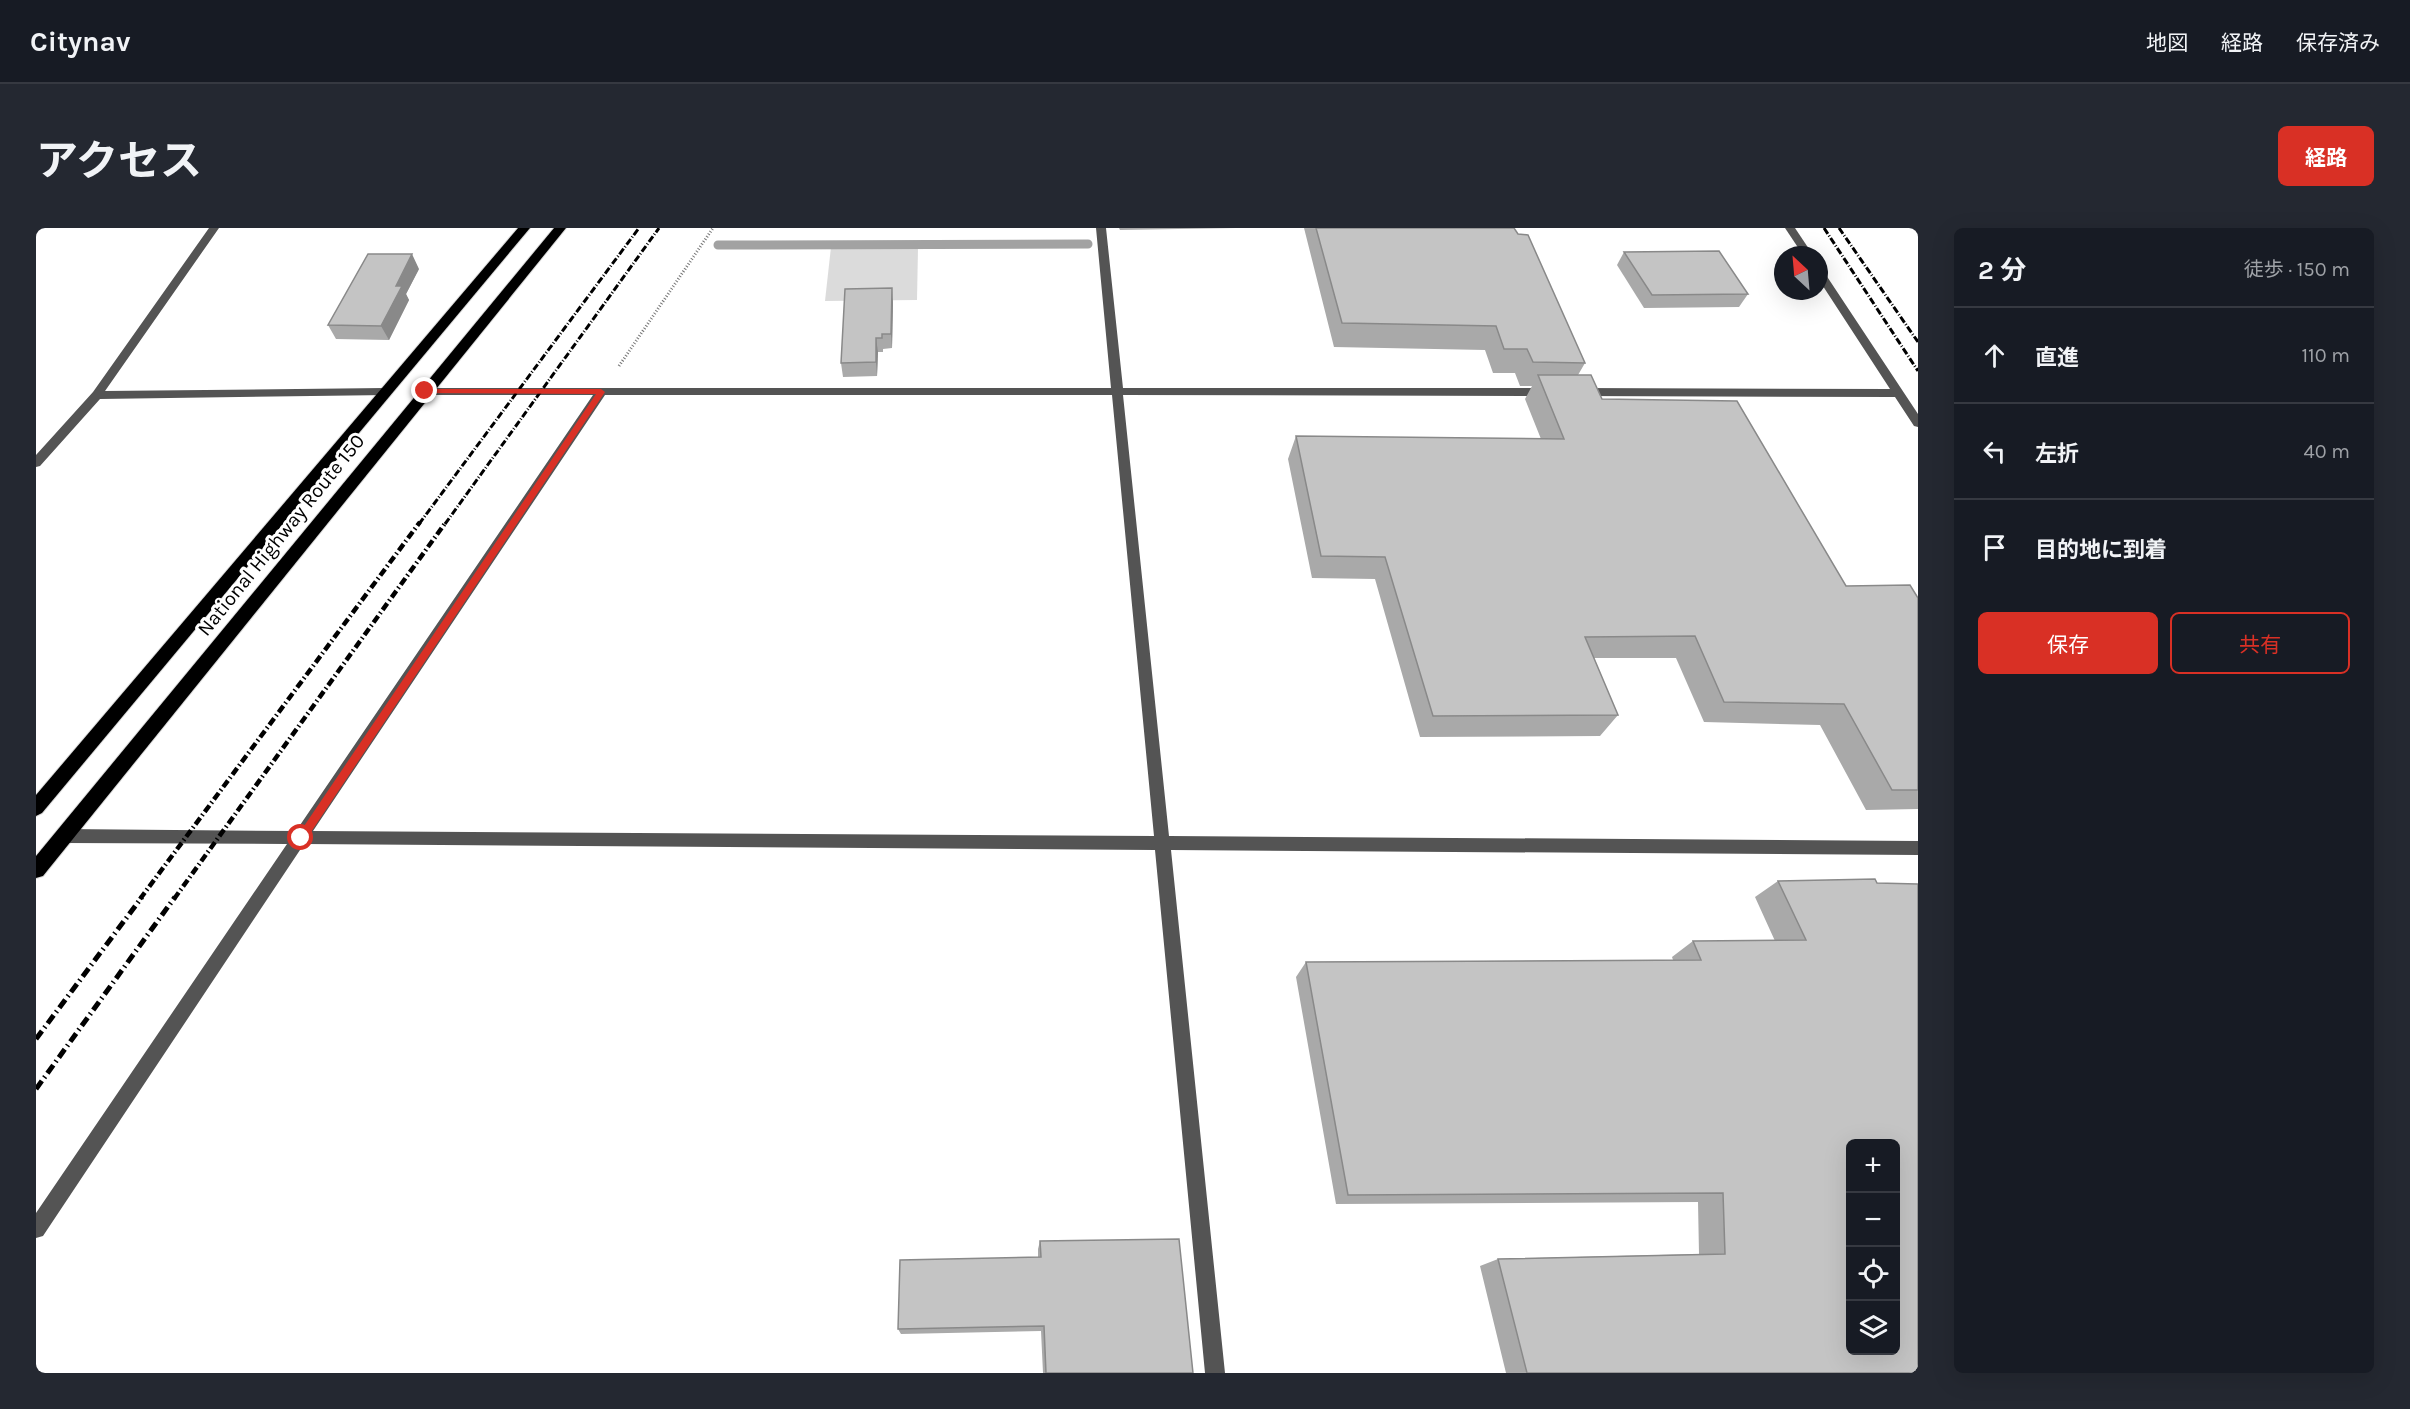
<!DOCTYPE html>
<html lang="ja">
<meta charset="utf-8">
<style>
body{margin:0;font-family:Karla,"Noto Sans JP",sans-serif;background:#242831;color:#f1f3f6}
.controls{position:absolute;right:18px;bottom:18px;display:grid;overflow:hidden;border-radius:9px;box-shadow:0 6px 24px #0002}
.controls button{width:54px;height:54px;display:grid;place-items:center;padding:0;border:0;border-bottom:2px solid #363941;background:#171b24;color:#f1f3f6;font:30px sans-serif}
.compass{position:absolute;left:1738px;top:18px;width:54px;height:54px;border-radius:50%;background:#171b24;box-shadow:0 6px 24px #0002;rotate:334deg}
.stop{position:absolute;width:18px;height:18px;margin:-14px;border:4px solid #d93025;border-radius:50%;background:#fff}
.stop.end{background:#d93025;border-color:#fff;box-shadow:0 2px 6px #0008}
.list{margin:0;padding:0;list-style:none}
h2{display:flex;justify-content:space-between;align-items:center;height:78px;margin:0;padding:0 24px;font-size:26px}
h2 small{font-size:20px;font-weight:400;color:#9ea1a6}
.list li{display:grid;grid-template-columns:39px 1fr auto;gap:18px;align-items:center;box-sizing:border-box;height:96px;padding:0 24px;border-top:2px solid #363941}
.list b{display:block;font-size:22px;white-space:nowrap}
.list em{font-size:20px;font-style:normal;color:#9ea1a6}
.actions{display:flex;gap:12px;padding:18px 24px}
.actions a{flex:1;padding:14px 0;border:2px solid #d93025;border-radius:9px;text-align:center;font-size:21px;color:#d93025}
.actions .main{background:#d93025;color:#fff}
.icon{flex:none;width:33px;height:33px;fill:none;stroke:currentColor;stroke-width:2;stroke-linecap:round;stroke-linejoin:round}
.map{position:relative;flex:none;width:1882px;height:1145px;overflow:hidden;border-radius:9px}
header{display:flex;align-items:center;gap:36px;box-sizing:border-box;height:84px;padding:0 30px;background:#171b24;border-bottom:2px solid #363941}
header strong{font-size:28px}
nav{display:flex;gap:33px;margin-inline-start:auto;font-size:21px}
.intro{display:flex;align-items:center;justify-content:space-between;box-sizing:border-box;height:144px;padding:0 36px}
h1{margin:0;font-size:42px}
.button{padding:15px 27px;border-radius:9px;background:#d93025;color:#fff;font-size:21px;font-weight:700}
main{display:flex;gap:36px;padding:0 36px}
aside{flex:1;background:#171b24;border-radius:9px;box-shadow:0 6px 24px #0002}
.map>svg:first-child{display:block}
</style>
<header>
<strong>Citynav</strong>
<nav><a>地図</a><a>経路</a><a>保存済み</a></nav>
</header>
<div class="intro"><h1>アクセス</h1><a class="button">経路</a></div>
<main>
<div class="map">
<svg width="1882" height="1145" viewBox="0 0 1882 1145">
<rect width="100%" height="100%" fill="#fff"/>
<path fill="#dbdbdb" d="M795 19 882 20 881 72 789 73Z"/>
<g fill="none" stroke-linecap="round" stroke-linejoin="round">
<path stroke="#a2a2a2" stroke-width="9" d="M682 17 1052 16"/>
<g stroke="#dbdbdb" stroke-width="2">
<g id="highway">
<path d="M482 0H494L6 585 0 588V567Z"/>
<path d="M518 0H530L7 648 0 650V628Z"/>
</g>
</g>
<path stroke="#767676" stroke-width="3" stroke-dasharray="1 2" stroke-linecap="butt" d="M583 138 677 0"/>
<g fill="#545454" fill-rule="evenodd">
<path d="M173 0H183L69 163 348 160 354 164 352 167 64 171 4 238 0 239V227L57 164Z"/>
<path d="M1060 0H1070L1087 160H1512L1518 164 1512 168 1087 167 1133 608 1882 613V627L1135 622 1189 1145H1169L1119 622 268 616 7 1008 0 1010V985L251 616 28 615 23 613 20 608 23 603 28 601 260 603 557 167H389L385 166V160H1075ZM569 167H1076L1118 608 277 603Z"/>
<path d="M1749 0H1759L1777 27H1767Z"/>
<path d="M1783 41 1788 44 1882 186V199L1878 198 1859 169 1542 168 1536 164 1542 160 1854 161 1783 52Z"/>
</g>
<use href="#highway" fill="#000" fill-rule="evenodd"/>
<g stroke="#000" stroke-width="3" stroke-dasharray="7 2 1 2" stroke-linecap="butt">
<path d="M1788 0 1882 143"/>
<path d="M1803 0 1882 114"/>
<path d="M383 296 603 0"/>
<path d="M409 296 623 0"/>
</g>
<g stroke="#000" stroke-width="4.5" stroke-dasharray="8 3 1.5 3" stroke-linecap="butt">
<path d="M104 671 384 294"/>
<path d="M138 671 410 294"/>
</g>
<g stroke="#000" stroke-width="5" stroke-dasharray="10 4 1.5 4" stroke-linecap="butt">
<path d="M0 811 106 669"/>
<path d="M0 861 139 669"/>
</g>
</g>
<g fill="#a9a9a9">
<path d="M1083 0H1200L1084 2Z"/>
<path d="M1268 0H1478L1549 135 1542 147 1566 171 1810 358 1882 370V581L1830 582 1784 497 1668 494 1640 430H1558L1582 487 1564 508 1384 509 1339 351 1276 350 1252 231 1260 208 1505 211 1489 171 1496 158H1484L1479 145H1457L1449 122 1298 119Z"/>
<path d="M1588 24 1712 66 1703 79 1608 80 1581 37Z"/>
<path d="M383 41 370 66 373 72 353 112 300 111 292 97Z"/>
<path d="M857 74 856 120 847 121V124H842L841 148 807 149 805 135Z"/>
<path d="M1839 651 1882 1145H1470L1444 1038 1462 1031 1663 1026 1662 974 1300 976 1260 749 1270 734 1637 732 1636 729 1657 713H1739L1719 669 1742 653Z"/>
<path d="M1004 1013 1157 1145H1007L1005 1103 865 1106 862 1101 1002 1030V1021Z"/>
</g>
<g fill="#898989">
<path d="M376 26 383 41 370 66 373 72 353 112 345 98 360 58Z"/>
<path d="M856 60 857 74 856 120 855 106Z"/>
<path d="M840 110 842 124 841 148 840 134Z"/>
</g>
<g fill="#c4c4c4" stroke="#898989" stroke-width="1.5" fill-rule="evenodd">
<path d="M1280 0H1478L1482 6 1492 7 1549 135 1497 134 1491 121H1468L1460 98 1306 95Z"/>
<path d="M1683 23 1712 66 1616 67 1588 24Z"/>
<path d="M332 26H376L360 58H366L345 98 292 97Z"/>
<path d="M856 60 855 106H846V110H840V134L805 135 809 61Z"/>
<path d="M1502 147H1555L1566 171 1701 173 1810 358 1874 357 1882 370V562H1856L1808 476 1688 474 1659 408 1549 409 1582 487 1397 488 1349 329 1285 328 1260 208 1528 211Z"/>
<path d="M1839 651 1841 655 1882 656V1145H1491L1462 1031 1689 1026 1687 965 1312 967 1270 734 1665 732 1657 713 1770 712 1742 653ZM1815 915H1860V1122H1815Z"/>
<path d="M1143 1011 1157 1145H1010L1008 1098 862 1101 864 1032 1005 1029 1004 1013Z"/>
</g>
<path fill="#d93025" d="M387 161H565L569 164 269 613 265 615 260 610 262 607 560 166 389 165Z"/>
<g text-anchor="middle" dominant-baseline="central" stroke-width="6" stroke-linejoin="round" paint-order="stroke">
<g font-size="20" fill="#000" stroke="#fff">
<text transform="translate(245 307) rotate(-51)">National Highway Route 150</text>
</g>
</g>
</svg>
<div class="controls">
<button>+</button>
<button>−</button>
<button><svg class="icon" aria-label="locate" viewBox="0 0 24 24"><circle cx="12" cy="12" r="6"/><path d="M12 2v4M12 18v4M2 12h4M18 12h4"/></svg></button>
<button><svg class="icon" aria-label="layers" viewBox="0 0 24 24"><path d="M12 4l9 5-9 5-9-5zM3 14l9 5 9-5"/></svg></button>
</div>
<svg class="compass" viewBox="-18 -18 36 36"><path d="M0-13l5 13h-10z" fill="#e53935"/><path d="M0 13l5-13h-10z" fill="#9ea1a6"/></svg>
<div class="stop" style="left:265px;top:610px"></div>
<div class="stop end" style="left:389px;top:163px"></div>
</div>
<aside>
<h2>2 分<small>徒歩 · 150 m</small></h2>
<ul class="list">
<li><svg class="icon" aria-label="ahead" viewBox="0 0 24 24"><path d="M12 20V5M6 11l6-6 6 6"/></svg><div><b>直進</b></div><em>110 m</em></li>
<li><svg class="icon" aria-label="left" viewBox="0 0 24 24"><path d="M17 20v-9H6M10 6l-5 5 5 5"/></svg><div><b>左折</b></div><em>40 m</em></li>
<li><svg class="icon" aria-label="arrive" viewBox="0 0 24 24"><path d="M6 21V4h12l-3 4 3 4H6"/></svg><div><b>目的地に到着</b></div></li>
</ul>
<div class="actions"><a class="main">保存</a><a>共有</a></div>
</aside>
</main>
